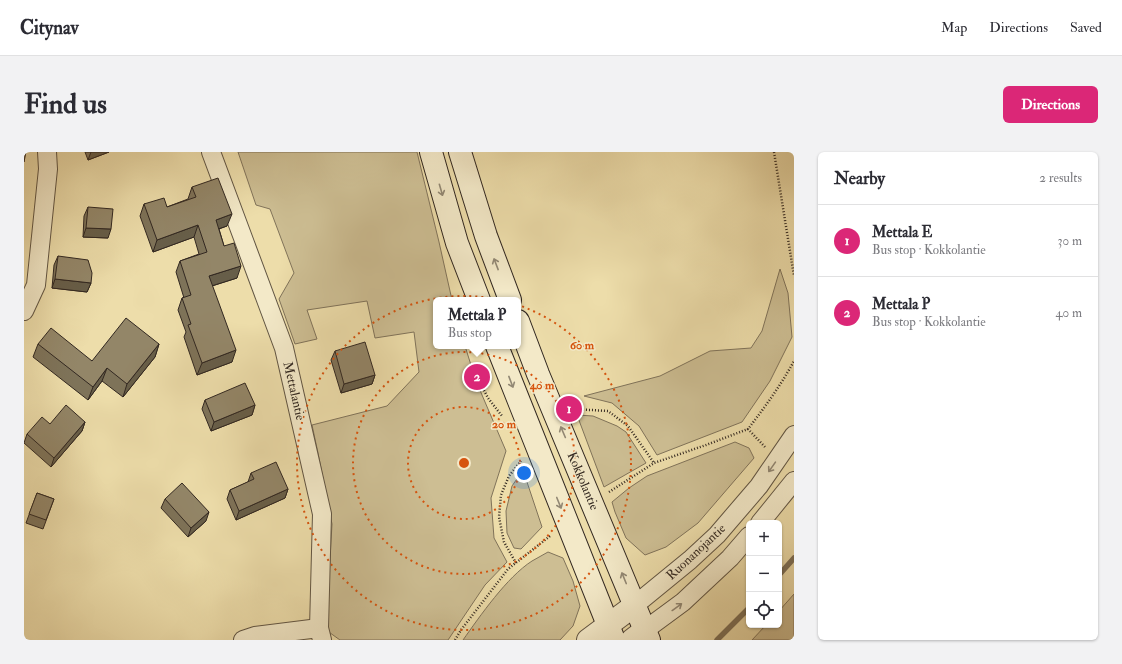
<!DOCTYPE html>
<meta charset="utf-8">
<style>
body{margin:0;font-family:"IM FELL Double Pica",serif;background:#f2f2f3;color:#2b2b33}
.controls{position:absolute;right:12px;bottom:12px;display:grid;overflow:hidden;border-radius:6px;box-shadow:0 1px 3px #0004}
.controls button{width:36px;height:36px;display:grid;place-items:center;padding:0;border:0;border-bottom:1px solid #e1e1e2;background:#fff;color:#2b2b33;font:20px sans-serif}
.you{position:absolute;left:500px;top:321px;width:14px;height:14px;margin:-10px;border:3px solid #fff;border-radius:50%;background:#1a73e8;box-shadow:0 0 0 6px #1a73e833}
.badge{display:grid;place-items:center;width:26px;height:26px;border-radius:50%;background:#db2777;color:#fff;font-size:13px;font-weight:700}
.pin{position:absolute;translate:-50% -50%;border:2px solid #fff;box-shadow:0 1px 4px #0006}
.popup{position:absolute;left:409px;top:145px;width:88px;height:52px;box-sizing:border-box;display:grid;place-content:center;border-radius:6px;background:#fff;filter:drop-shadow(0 1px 3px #0005);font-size:13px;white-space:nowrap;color:#7c7c81}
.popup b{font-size:15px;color:#2b2b33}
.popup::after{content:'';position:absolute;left:50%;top:100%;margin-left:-8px;border:8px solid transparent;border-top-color:#fff}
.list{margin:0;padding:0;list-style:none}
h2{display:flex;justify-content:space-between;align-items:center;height:52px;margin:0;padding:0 16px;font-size:17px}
h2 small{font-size:13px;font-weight:400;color:#7c7c81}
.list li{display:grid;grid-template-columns:26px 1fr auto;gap:12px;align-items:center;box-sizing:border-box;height:72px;padding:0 16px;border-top:1px solid #e1e1e2}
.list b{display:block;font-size:15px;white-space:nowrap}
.list p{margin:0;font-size:13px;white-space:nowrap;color:#7c7c81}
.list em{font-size:13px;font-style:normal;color:#7c7c81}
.icon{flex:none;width:22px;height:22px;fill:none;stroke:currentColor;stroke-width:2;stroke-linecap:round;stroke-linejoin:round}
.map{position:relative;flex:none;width:770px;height:488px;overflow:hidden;border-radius:6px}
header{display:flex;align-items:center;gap:24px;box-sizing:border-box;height:56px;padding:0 20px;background:#fff;border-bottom:1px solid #e1e1e2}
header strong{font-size:19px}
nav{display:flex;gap:22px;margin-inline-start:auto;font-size:14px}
.intro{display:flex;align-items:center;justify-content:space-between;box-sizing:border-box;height:96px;padding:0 24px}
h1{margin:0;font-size:28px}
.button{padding:10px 18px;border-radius:6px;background:#db2777;color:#fff;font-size:14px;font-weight:700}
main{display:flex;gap:24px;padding:0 24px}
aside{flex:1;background:#fff;border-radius:6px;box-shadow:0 1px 3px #0004}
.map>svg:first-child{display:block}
</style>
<header>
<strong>Citynav</strong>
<nav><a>Map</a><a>Directions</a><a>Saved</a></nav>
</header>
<div class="intro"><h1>Find us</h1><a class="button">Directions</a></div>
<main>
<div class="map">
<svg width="770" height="488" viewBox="0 0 770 488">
<rect width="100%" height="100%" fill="#edddaa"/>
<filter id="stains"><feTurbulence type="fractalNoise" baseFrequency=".005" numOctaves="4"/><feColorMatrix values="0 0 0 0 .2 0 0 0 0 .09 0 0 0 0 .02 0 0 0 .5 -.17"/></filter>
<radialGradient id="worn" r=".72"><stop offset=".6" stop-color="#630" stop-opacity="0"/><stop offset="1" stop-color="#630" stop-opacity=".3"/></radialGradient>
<g fill="#cdbe93" stroke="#80735a">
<path d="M214 0H393L415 90 428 148H412V194H441L452 229 482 299 467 346 470 386 483 410 461 433 424 488H316L302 478 308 372 294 301 288 273 363 254 395 220 390 180 351 186 343 149 283 158 293 187 271 192 255 147 270 121 246 57 232 53Z"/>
<path d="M756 117 764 141 768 185 746 229 718 270 633 303 615 274 588 251 560 244 636 224 686 199 727 196 738 179Z"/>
<path d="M553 263 569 264 593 274 602 280 622 311 580 335Z"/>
<path d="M711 290 725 296 730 306 674 371 642 395 621 403 602 386 591 360 588 350 605 336 623 324Z"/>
<path d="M499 318 518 375 497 397 490 396 483 381 482 359 488 334Z"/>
<path d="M524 400 539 406 549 429 556 454 549 474 536 488H439C456 464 483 425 508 409 513 406 519 403 524 400Z"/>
<path d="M770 442V488H728L742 473H755V459Z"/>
</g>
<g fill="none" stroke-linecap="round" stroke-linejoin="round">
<g stroke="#7c6f57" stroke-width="5.5">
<path d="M755 423 770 406"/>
<path d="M693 488 725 456"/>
</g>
<g stroke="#615543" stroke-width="20">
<g id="minor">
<path d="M187 0 260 196 298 362 295 476 298 488"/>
<path d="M0 159 12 133 24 17 23 0"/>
<path d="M736 371 770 329"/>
<path d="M611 453 666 408 693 383 735 334 770 283"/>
<path d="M621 478 659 450 706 406 725 384"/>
<path d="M219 488 231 484 295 476"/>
</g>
</g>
<g stroke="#615543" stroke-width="24">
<g id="tertiary">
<path d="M564 488 611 453"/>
<path d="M608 488 621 478"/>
</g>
</g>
<g stroke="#322821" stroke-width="24">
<g id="secondary">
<path d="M407 0 433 91 455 148"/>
<path d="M436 0 462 84 486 148"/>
<path d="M494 169 514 222 625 488"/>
<path d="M473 194 590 488"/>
</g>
</g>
<g stroke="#322821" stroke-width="2.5" stroke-dasharray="1 2" stroke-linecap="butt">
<path d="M750 0 770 124"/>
<path d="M453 225 464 246 478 264"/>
<path d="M550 257 584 259 604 274 630 311"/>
<path d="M741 295 724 277C741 255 757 233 770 209"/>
<path d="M585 340 630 311 682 293 724 277"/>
<path d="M492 411 480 390 475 365 477 343 485 324 497 309"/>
<path d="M431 488 437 478 484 417 526 384"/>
</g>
<use href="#minor" stroke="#f3e9c8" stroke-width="18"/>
<use href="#tertiary" stroke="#f3e9c8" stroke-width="22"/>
<use href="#secondary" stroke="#f3e9c8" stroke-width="22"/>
</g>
<g fill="#7e7359" stroke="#322821">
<path d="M61 0H85L64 8Z"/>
<path d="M168 35 203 74 195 77 200 94 213 126 188 134 208 210 173 223 160 185 162 180 154 158 158 146H160L152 120 156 109 175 102 170 85 129 100 116 64 120 52 143 55 164 47Z"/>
<path d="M64 55 84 86 59 85 60 64Z"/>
<path d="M34 104 67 131 63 140 28 136 30 113Z"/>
<path d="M14 192 68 209 135 192 131 205 99 245 78 229 64 248 9 205Z"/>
<path d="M311 199 351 223 348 232 317 241 307 208Z"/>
<path d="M181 248 231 253 228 263 187 279 178 257Z"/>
<path d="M61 270 58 279 27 315 0 291 3 282 26 272Z"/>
<path d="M227 321 264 337 261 346 212 368 203 347 206 338 224 330Z"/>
<path d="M13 341 30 347 19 377 2 371Z"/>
<path d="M141 347 182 369 164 385 137 356Z"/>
</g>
<g fill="#675e49" stroke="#322821">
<path d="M67 0H85L64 8Z"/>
<path d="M208 62 203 74 188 79 192 68Z"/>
<path d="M174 73 170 85 129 100 133 88Z"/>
<path d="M62 76 87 77 84 86 59 85Z"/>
<path d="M217 114 213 126 181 136 185 124Z"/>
<path d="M31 127 67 131 63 140 28 136Z"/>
<path d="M135 192 131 205 99 245 103 232Z"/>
<path d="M212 198 208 210 173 223 178 211Z"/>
<path d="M83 216 78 229 64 248 69 235Z"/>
<path d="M351 223 348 232 317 241 320 232Z"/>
<path d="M231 253 228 263 187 279 190 270Z"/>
<path d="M61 270 58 279 27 315 30 306Z"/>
<path d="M264 337 261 346 212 368 215 359Z"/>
<path d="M185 360 182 369 164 385 167 376Z"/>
</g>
<g fill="#938668" stroke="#322821">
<path d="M0 0H2L0 10Z"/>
<path d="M194 26 208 62 192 68 200 94 210 91 217 114 185 124 212 198 178 211 164 173 167 172 158 146 167 143 156 109 183 100 174 73 133 88 120 52 140 46 143 55 172 45 168 35Z"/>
<path d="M64 55 89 57 87 77 62 76Z"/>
<path d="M34 104 64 108 68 121 67 131 31 127Z"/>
<path d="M102 166 135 192 103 232 83 216 69 235 14 192 27 176 68 209Z"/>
<path d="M341 190 351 223 320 232 311 199Z"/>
<path d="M221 231 231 253 190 270 181 248Z"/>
<path d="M42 253 61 270 30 306 3 282 18 265 26 272Z"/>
<path d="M252 310 264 337 215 359 206 338 230 327 227 321Z"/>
<path d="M158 331 185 360 167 376 141 347Z"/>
<path d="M13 341 30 347 22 368 5 362Z"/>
</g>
<defs><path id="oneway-shaft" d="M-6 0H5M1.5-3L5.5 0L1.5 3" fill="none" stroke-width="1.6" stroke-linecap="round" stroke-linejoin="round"/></defs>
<g stroke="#928874">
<use href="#oneway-shaft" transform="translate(417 38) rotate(74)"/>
<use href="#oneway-shaft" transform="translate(472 112) rotate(-111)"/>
<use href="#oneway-shaft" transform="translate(487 230) rotate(69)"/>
<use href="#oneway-shaft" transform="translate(539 280) rotate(-113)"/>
<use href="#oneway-shaft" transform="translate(748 315) rotate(125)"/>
<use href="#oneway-shaft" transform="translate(535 351) rotate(68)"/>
<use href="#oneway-shaft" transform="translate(600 426) rotate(-112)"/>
<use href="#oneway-shaft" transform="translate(653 455) rotate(-36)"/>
</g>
<g fill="none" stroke="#d6540e" stroke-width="2" stroke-dasharray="2 4">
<circle cx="440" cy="311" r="56"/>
<circle cx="440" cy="311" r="111"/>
<circle cx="440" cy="311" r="167"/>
</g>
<g text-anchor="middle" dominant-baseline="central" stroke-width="3" stroke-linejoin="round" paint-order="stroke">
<g font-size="13" fill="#322821" stroke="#f3e9c8">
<text transform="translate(270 239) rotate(77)">Mettalantie</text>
<text transform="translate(559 329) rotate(67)">Kokkolantie</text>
<text transform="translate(672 400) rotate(-43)">Ruonanojantie</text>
</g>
</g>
<circle cx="440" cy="311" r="6" fill="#d6540e" stroke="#f3e9c8" stroke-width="2"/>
<g font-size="12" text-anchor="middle" font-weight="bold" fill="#d6540e" stroke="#f3e9c8" stroke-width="3" stroke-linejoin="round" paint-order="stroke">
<text x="558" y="197">60 m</text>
<text x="518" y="237">40 m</text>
<text x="480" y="276">20 m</text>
</g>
<rect width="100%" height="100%" filter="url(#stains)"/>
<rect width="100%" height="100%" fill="url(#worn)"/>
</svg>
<div class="controls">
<button>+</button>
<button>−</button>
<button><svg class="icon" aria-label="locate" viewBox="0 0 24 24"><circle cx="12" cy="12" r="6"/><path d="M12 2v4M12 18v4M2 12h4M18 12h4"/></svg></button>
</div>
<div class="you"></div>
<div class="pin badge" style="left:545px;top:257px">1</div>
<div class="pin badge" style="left:453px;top:225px">2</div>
<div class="popup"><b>Mettala P</b>Bus stop</div>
</div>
<aside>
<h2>Nearby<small>2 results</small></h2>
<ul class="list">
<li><span class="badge">1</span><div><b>Mettala E</b><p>Bus stop · Kokkolantie</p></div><em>30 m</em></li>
<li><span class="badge">2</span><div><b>Mettala P</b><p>Bus stop · Kokkolantie</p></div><em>40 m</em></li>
</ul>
</aside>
</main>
